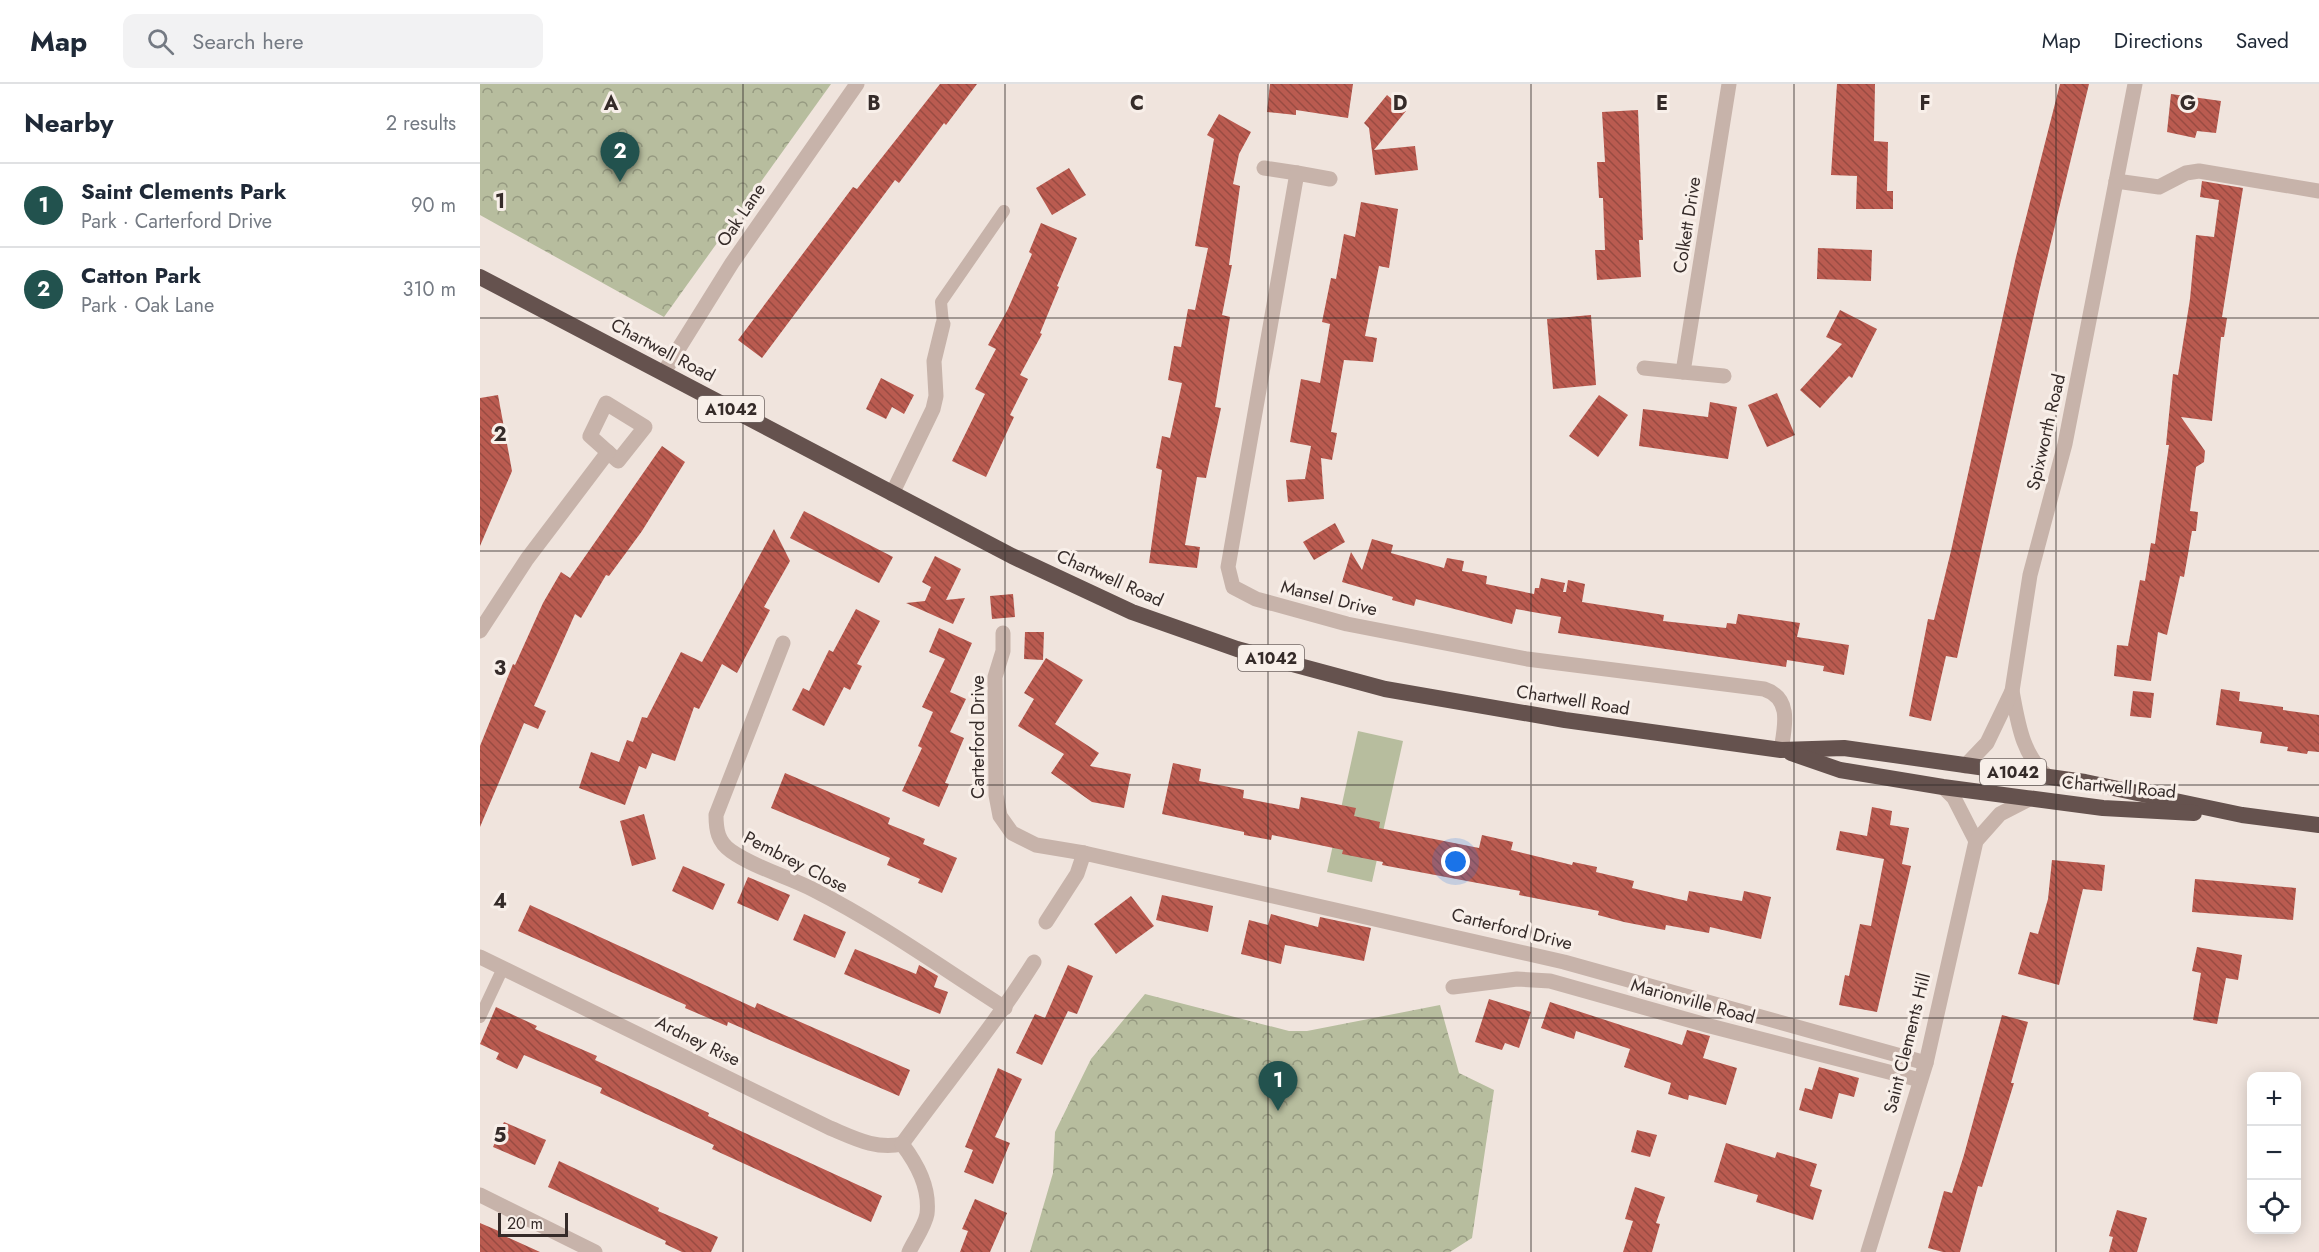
<!DOCTYPE html>
<meta charset="utf-8">
<style>
body{margin:0;font-family:Jost,sans-serif;background:#f2f2f3;color:#1f2937}
.controls{position:absolute;right:18px;bottom:18px;display:grid;overflow:hidden;border-radius:12px;box-shadow:0 3px 15px #0003}
.controls button{width:54px;height:54px;display:grid;place-items:center;padding:0;border:0;border-bottom:2px solid #e0e1e3;background:#fff;color:#1f2937;font:30px sans-serif}
.scale{position:absolute;left:18px;bottom:15px;width:70px;box-sizing:border-box;padding-left:6px;border:3px solid #352b29;border-top:0;font-size:16px;line-height:21px;white-space:nowrap;color:#352b29;-webkit-text-stroke:4px #f8efe9;paint-order:stroke}
.you{position:absolute;left:976px;top:778px;width:21px;height:21px;margin:-15px;border:4px solid #fff;border-radius:50%;background:#1a73e8;box-shadow:0 0 0 9px #1a73e833}
.badge{display:grid;place-items:center;width:39px;height:39px;border-radius:50%;background:#22524e;color:#fff;font-size:20px;font-weight:700}
.pin{position:absolute;translate:-50% -50px;filter:drop-shadow(0 2px 3px #0008)}
.pin::after{content:'';position:absolute;top:32px;width:21px;height:18px;background:inherit;clip-path:polygon(0 0,100% 0,50% 100%)}
.list{margin:0;padding:0;list-style:none}
h2{display:flex;justify-content:space-between;align-items:center;height:78px;margin:0;padding:0 24px;font-size:26px}
h2 small{font-size:20px;font-weight:400;color:#747a83}
.list li{display:grid;grid-template-columns:39px 1fr auto;gap:18px;align-items:center;box-sizing:border-box;height:84px;padding:0 24px;border-top:2px solid #e0e1e3}
.list b{display:block;font-size:22px;white-space:nowrap}
.list p{margin:0;font-size:20px;white-space:nowrap;color:#747a83}
.list em{font-size:20px;font-style:normal;color:#747a83}
.icon{flex:none;width:33px;height:33px;fill:none;stroke:currentColor;stroke-width:2;stroke-linecap:round;stroke-linejoin:round}
.map{position:relative;flex:none;width:1839px;height:1168px;overflow:hidden}
header{display:flex;align-items:center;gap:36px;box-sizing:border-box;height:84px;padding:0 30px;background:#fff;border-bottom:2px solid #e0e1e3}
header strong{font-size:28px}
nav{display:flex;gap:33px;margin-inline-start:auto;font-size:21px}
.search{width:420px;height:54px;background:#f2f2f3;display:flex;align-items:center;gap:15px;box-sizing:border-box;padding:0 21px;border-radius:12px;color:#747a83;font-size:22px}
main{display:flex}
aside{flex:1;background:#fff}
.map>svg:first-child{display:block}
</style>
<header>
<strong>Map</strong>
<div class="search"><svg class="icon" aria-label="search" viewBox="0 0 24 24"><circle cx="10" cy="10" r="6"/><path d="M15 15l6 6"/></svg>Search here</div>
<nav><a>Map</a><a>Directions</a><a>Saved</a></nav>
</header>
<main>
<aside>
<h2>Nearby<small>2 results</small></h2>
<ul class="list">
<li><span class="badge">1</span><div><b>Saint Clements Park</b><p>Park · Carterford Drive</p></div><em>90 m</em></li>
<li><span class="badge">2</span><div><b>Catton Park</b><p>Park · Oak Lane</p></div><em>310 m</em></li>
</ul>
</aside>
<div class="map">
<svg width="1839" height="1168" viewBox="0 0 1839 1168">
<defs>
<pattern id="park-crowns" width="20" height="18" patternUnits="userSpaceOnUse" patternTransform="scale(1.5)"><rect width="20" height="18" fill="#b7bd9e"/><path d="M2 6a3 3 0 1 1 6 0M12 15a3 3 0 1 1 6 0" fill="none" stroke="#969a81"/></pattern>
<pattern id="building-back-hatch" width="6" height="6" patternUnits="userSpaceOnUse" patternTransform="scale(1.5)"><rect width="6" height="6" fill="#ba5b50"/><path d="M-1 5l2 2M0 0l6 6M5-1l2 2" fill="none" stroke="#984b42"/></pattern>
</defs>
<rect width="100%" height="100%" fill="#f0e4dd"/>
<g fill="url(#park-crowns)">
<path d="M0 0H351L184 233 0 131Z"/>
<path d="M665 910 809 947H827L960 921 979 989 1014 1006 992 1154 970 1168H550L573 1089 575 1048 611 975Z"/>
</g>
<path fill="#b7bd9e" d="M878 647 923 657 892 798 847 788Z"/>
<g fill="url(#building-back-hatch)">
<path d="M460 0H497L466 41 464 39 419 99 415 96 282 274 258 256 373 103 377 105Z"/>
<path d="M790 0H873L868 34 816 26V31L787 28Z"/>
<path d="M1357 0H1395L1394 57 1408 58 1407 107H1413V125H1376L1377 92 1351 91Z"/>
<path d="M1580 0H1609L1559 208 1477 574 1466 572 1451 637 1429 632 1448 535 1454 536 1471 467 1536 173Z"/>
<path d="M1691 10 1741 17 1736 49 1717 47 1715 54 1687 48Z"/>
<path d="M907 11 926 27 894 66 935 62 938 86 895 91 889 44 884 39Z"/>
<path d="M1158 26 1163 156H1159L1161 193 1117 196 1115 166H1125L1123 114H1119L1117 78H1125L1122 28Z"/>
<path d="M739 30 771 48 759 70 753 100 760 102 749 181H752L742 231 750 233 735 323 741 324 726 394 717 393 705 461 720 463 717 484 669 479 682 386 676 384 682 352 690 354 702 299 688 296 694 262 701 263 708 225 715 226 728 164 715 162 734 55 727 51Z"/>
<path d="M589 84 606 111 572 131 556 104Z"/>
<path d="M1722 97 1763 104 1742 233 1747 234 1744 253H1741L1732 337 1701 333 1725 367 1724 378 1716 383 1710 427 1718 428 1716 447H1712L1704 493 1700 492 1687 551 1678 548 1671 597 1634 592 1637 561 1648 562 1660 496 1665 497 1671 459 1675 460 1689 361H1686L1693 290 1698 291 1710 215 1716 151 1734 153 1739 116 1720 113Z"/>
<path d="M881 118 918 125 909 184 899 182 885 252 897 254 893 278 864 276 851 348 857 349 852 376 841 374 844 415 808 418 806 396 825 395 831 362 810 358 821 295 840 299 850 240 842 238 851 194 856 195 864 150 875 153Z"/>
<path d="M561 139 597 154 577 202 579 203 560 249 562 250 540 291 548 295 530 331 534 333 506 393 472 377 505 310 495 305 516 265 508 261 528 225 552 170 549 168Z"/>
<path d="M1338 164 1392 166 1391 197 1337 195Z"/>
<path d="M1360 226 1397 245 1372 294 1369 292 1340 324 1320 306 1362 260 1346 253Z"/>
<path d="M1111 231 1116 301 1073 305 1067 235Z"/>
<path d="M401 294 434 311 424 330 412 323 406 335 386 325Z"/>
<path d="M1297 309 1315 351 1287 363 1268 321Z"/>
<path d="M18 311 32 387 0 462V314Z"/>
<path d="M1119 311 1148 331 1118 373 1089 352Z"/>
<path d="M1230 318 1257 323 1248 375 1159 362 1163 325 1228 333Z"/>
<path d="M182 362 205 378 162 447 129 492 126 491 101 534 95 530 54 622 66 627 58 645 44 639 0 743V662L33 580 35 581 63 519 81 488 90 494Z"/>
<path d="M324 427 413 473 399 499 310 454Z"/>
<path d="M855 439 865 458 834 476 823 458Z"/>
<path d="M294 445 310 477 284 523 290 526 257 589 242 580 219 625 214 623 195 677 172 669 166 685 159 682 145 721 99 704 111 668 139 678 147 656 153 658 162 633 167 634 201 568 222 578Z"/>
<path d="M892 455 913 461 911 469 964 484 967 474 984 477 982 487 1007 492 1006 500 1054 510 1055 504H1059L1061 494 1085 499 1083 508H1086L1088 496 1105 500 1102 518 1184 531 1183 537 1246 544 1247 539 1256 540 1258 530 1320 539 1317 553 1369 561 1364 591 1343 587 1344 582 1307 576 1306 583 1078 549 1081 533 1036 525 1032 540 936 515 934 522 912 516 913 513 862 498 871 468 882 486Z"/>
<path d="M455 472 481 485 466 516 485 514 473 540 426 519 445 517 451 503 442 498Z"/>
<path d="M533 510 535 533 512 535 510 512Z"/>
<path d="M376 525 400 537 377 580 382 582 370 606 364 603 344 642 312 626 323 604 329 607 349 566 353 568Z"/>
<path d="M459 544 492 559 470 608 486 615 470 648 484 654 465 699 469 700 459 723 422 707 442 664 438 662 453 628 442 623 465 575 449 568Z"/>
<path d="M545 548H564L563 576 544 575Z"/>
<path d="M566 574 603 596 575 640 619 669 610 682 651 690 644 724 612 718 571 689 584 670 538 642 554 615 544 609Z"/>
<path d="M1741 605 1760 608 1759 617 1803 623V626L1839 631V668L1828 667 1827 670 1807 667 1808 663 1780 659 1782 648 1736 641Z"/>
<path d="M1653 607 1674 609 1671 634 1650 632Z"/>
<path d="M693 679 721 685 719 697 764 706 763 714 819 725 821 713 876 724 874 732 900 738 899 744 999 764 1002 751 1033 758 1031 766 1092 781 1093 778 1117 783 1116 788 1154 797 1152 804 1207 817 1209 807 1262 817 1264 807 1291 813 1281 855 1230 843 1229 849 1186 841 1185 846 1144 838 1118 831 1119 827 1039 811 1040 807 902 781 903 778 862 770 863 766 792 751 791 756 764 751V748L682 730Z"/>
<path d="M305 689 410 734 408 740 445 755 443 760 477 774 462 809 438 799 440 795 407 781 410 774 291 724Z"/>
<path d="M1392 723 1412 727 1410 741 1429 744 1422 780 1431 782 1397 928 1359 921 1365 891 1369 892 1380 840 1391 842 1404 775 1356 766 1360 747 1387 752Z"/>
<path d="M164 730 176 775 152 782 140 737Z"/>
<path d="M1572 776 1625 781 1622 807 1603 805 1579 901 1538 890 1550 848 1558 850 1568 815Z"/>
<path d="M203 782 245 800 233 826 192 807Z"/>
<path d="M268 793 310 811 298 837 257 819Z"/>
<path d="M1715 795 1816 804 1813 836 1712 828Z"/>
<path d="M682 811 733 822 728 848 676 836Z"/>
<path d="M651 812 674 842 636 870 614 840Z"/>
<path d="M50 821 275 924 277 919 430 986 419 1012 248 938 247 942 205 924 206 921 38 847Z"/>
<path d="M324 830 366 848 355 874 313 856Z"/>
<path d="M791 830 838 843 840 833 891 844 884 877 805 861 801 880 761 870 769 836 788 841Z"/>
<path d="M1717 863 1762 871 1758 896 1746 894 1737 940 1713 936 1721 889 1712 887Z"/>
<path d="M375 865 436 890 439 881 458 892 454 903 468 908 460 930 364 890Z"/>
<path d="M588 881 613 892 597 930 588 927 562 981 536 969 555 930 565 934Z"/>
<path d="M1009 915 1051 928 1039 964 1025 959 1022 966 995 958Z"/>
<path d="M1070 918 1202 961 1207 946 1230 952 1223 974 1257 984 1246 1021 1209 1011 1208 1016 1188 1010 1191 999 1144 983 1150 965 1096 947 1094 955 1061 944Z"/>
<path d="M16 923 57 942 55 945 117 972 115 976 229 1029 228 1032 402 1112 391 1138 232 1065 234 1061 120 1009 122 1004 44 971 37 985 16 975 19 969 0 960Z"/>
<path d="M1522 931 1548 938 1531 999H1534L1502 1103 1498 1102 1480 1168H1463L1448 1164 1464 1107 1472 1109 1484 1071Z"/>
<path d="M1339 983 1379 994 1374 1013 1359 1009 1352 1035 1319 1026 1325 1004 1332 1006Z"/>
<path d="M518 984 542 995 515 1053 530 1059 513 1100 484 1088 493 1066 485 1063Z"/>
<path d="M24 1038 66 1056 55 1081 13 1063Z"/>
<path d="M1157 1046 1177 1051 1170 1073 1151 1068Z"/>
<path d="M1246 1059 1295 1074 1297 1068 1337 1080 1330 1102 1342 1106 1333 1136 1276 1118 1278 1111 1234 1098Z"/>
<path d="M79 1077 179 1124 178 1127 238 1153 231 1168H202L185 1160 186 1157 68 1103Z"/>
<path d="M1155 1103 1185 1113 1176 1139 1180 1140 1172 1168H1143L1153 1137 1145 1135Z"/>
<path d="M495 1115 527 1129 510 1168H480L488 1147 482 1145Z"/>
<path d="M1637 1126 1667 1134 1657 1168H1629L1633 1153 1629 1152Z"/>
<path d="M0 1139 21 1148 20 1150 60 1168H0Z"/>
</g>
<g fill="none" stroke-linecap="round" stroke-linejoin="round">
<g stroke="#c7b3aa" stroke-width="12">
<path d="M463 240 461 218 524 127"/>
<path d="M0 933 23 884"/>
</g>
<g stroke="#c7b3aa" stroke-width="15">
<path d="M784 84 817 89"/>
<path d="M850 95 817 89 748 483 753 503 776 515 867 540 1047 575 1284 605C1312 614 1305 642 1301 666"/>
<path d="M1636 97 1679 103 1706 89 1719 87 1839 107"/>
<path d="M1164 284 1203 288"/>
<path d="M184 288 252 179 377 0"/>
<path d="M1244 292 1203 288 1249 0"/>
<path d="M126 319 165 343 138 377 110 352Z"/>
<path d="M412 410 453 325 456 312 454 277 463 240"/>
<path d="M0 547 47 475 128 368"/>
<path d="M523 549V567L515 593 516 711 520 732 532 749 556 761 604 769"/>
<path d="M303 559 236 731C236 746 238 758 251 767 275 784 307 792 334 806 401 840 462 884 525 924"/>
<path d="M1463 703 1474 714 1496 757"/>
<path d="M566 838 597 790 604 769 1084 878 1446 979"/>
<path d="M0 873 350 1044C374 1054 396 1066 422 1060"/>
<path d="M973 903 1037 895 1070 897 1230 942 1440 996"/>
<path d="M422 1060C466 999 514 942 554 878"/>
<path d="M422 1060C437 1080 450 1103 447 1130 445 1142 434 1157 429 1168"/>
<path d="M0 1111 115 1168"/>
<path d="M1388 1168 1446 979 1496 757 1520 730 1551 714"/>
</g>
<g stroke="#c7b3aa" stroke-width="15">
<path d="M1532 607C1538 639 1542 671 1568 693"/>
<path d="M1485 682 1507 659 1532 607 1550 491 1585 360 1655 0"/>
</g>
<g stroke="#65524e" stroke-width="16">
<path d="M0 193 532 472 652 528 757 565 905 605 1085 636 1301 666 1364 664 1605 698 1762 731 1839 741"/>
<path d="M1311 669 1360 686 1463 703 1623 724 1714 729"/>
</g>
</g>
<path fill="none" stroke="#352b29" stroke-width="1.5" stroke-opacity="0.55" d="M263 0V1168M525 0V1168M788 0V1168M1051 0V1168M1314 0V1168M1576 0V1168M0 234H1839M0 467H1839M0 701H1839M0 934H1839"/>
<g text-anchor="middle" dominant-baseline="central" stroke-width="6" stroke-linejoin="round" paint-order="stroke">
<g fill="#f8efe9" stroke="#706663" stroke-width="1.5">
<rect x="218" y="312" width="66" height="26" rx="4.5"/>
<rect x="758" y="561" width="66" height="26" rx="4.5"/>
<rect x="1500" y="675" width="66" height="26" rx="4.5"/>
</g>
<g font-size="16" font-weight="bold" fill="#352b29">
<text x="251" y="325">A1042</text>
<text x="791" y="574">A1042</text>
<text x="1533" y="688">A1042</text>
</g>
<g font-size="18" fill="#352b29" stroke="#f8efe9">
<text transform="translate(261 131) rotate(-56)">Oak Lane</text>
<text transform="translate(1207 141) rotate(-81)">Colkett Drive</text>
<text transform="translate(183 266) rotate(28)">Chartwell Road</text>
<text transform="translate(1566 348) rotate(-77)">Spixworth Road</text>
<text transform="translate(630 494) rotate(24)">Chartwell Road</text>
<text transform="translate(849 514) rotate(14)">Mansel Drive</text>
<text transform="translate(1093 616) rotate(9)">Chartwell Road</text>
<text transform="translate(498 653) rotate(-90)">Carterford Drive</text>
<text transform="translate(1639 703) rotate(5)">Chartwell Road</text>
<text transform="translate(316 778) rotate(27)">Pembrey Close</text>
<text transform="translate(1032 845) rotate(14)">Carterford Drive</text>
<text transform="translate(1213 917) rotate(15)">Marionville Road</text>
<text transform="translate(218 957) rotate(26)">Ardney Rise</text>
<text transform="translate(1427 959) rotate(-76)">Saint Clements Hill</text>
</g>
</g>
<g font-size="20" text-anchor="middle" font-weight="bold" fill="#352b29" stroke="#f8efe9" stroke-width="6" stroke-linejoin="round" paint-order="stroke">
<text x="131" y="26">A</text>
<text x="394" y="26">B</text>
<text x="657" y="26">C</text>
<text x="920" y="26">D</text>
<text x="1182" y="26">E</text>
<text x="1445" y="26">F</text>
<text x="1708" y="26">G</text>
<text x="20" y="124">1</text>
<text x="20" y="357">2</text>
<text x="20" y="591">3</text>
<text x="20" y="824">4</text>
<text x="20" y="1058">5</text>
</g>
</svg>
<div class="controls">
<button>+</button>
<button>−</button>
<button><svg class="icon" aria-label="locate" viewBox="0 0 24 24"><circle cx="12" cy="12" r="6"/><path d="M12 2v4M12 18v4M2 12h4M18 12h4"/></svg></button>
</div>
<div class="scale">20 m</div>
<div class="you"></div>
<div class="pin badge" style="left:798px;top:1027px">1</div>
<div class="pin badge" style="left:140px;top:98px">2</div>
</div>
</main>
